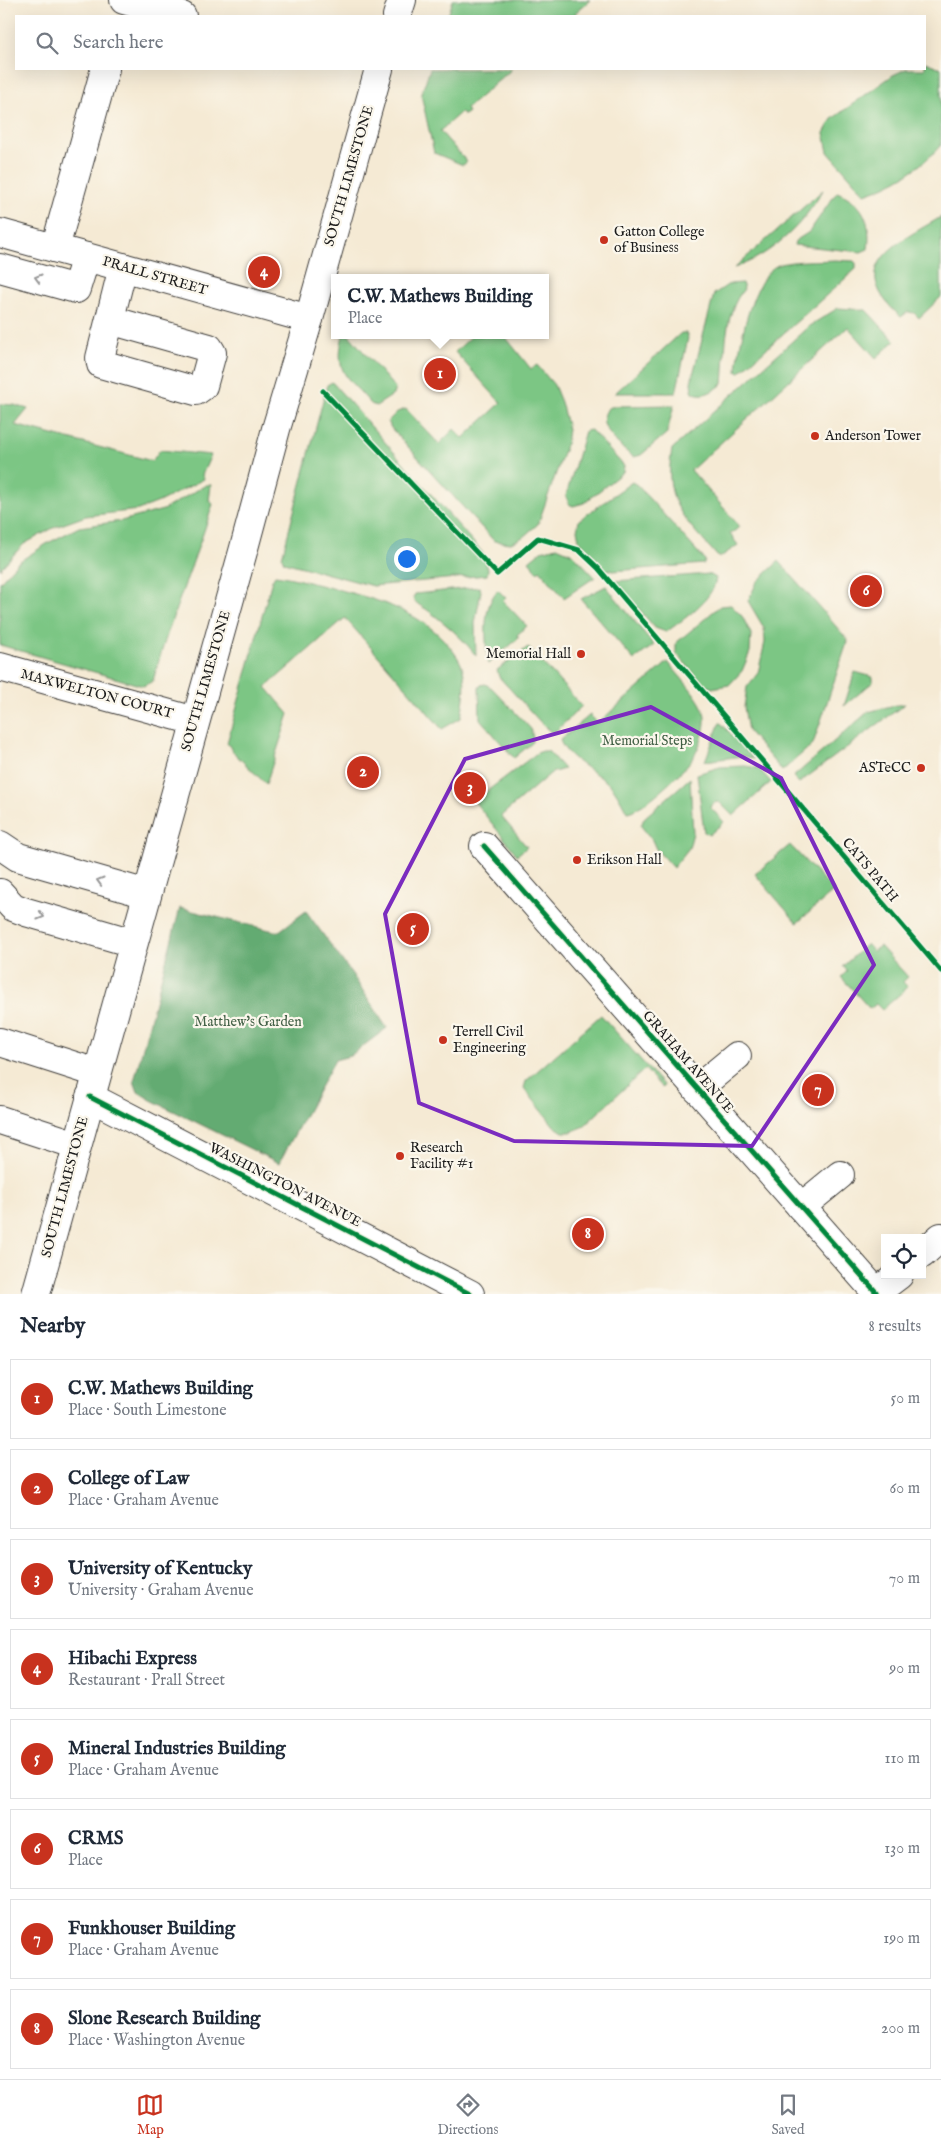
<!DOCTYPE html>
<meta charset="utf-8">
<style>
body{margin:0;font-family:"IM FELL English",serif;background:#f2f2f3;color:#1f2937}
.controls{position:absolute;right:15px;bottom:15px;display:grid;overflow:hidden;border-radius:0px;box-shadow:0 5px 20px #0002}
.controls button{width:45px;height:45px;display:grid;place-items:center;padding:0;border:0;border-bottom:1px solid #e0e1e3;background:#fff;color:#1f2937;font:25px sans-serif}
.you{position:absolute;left:406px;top:558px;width:18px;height:18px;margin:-12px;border:4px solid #fff;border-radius:50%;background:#1a73e8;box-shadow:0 0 0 8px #1a73e833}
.badge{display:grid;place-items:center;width:32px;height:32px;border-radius:50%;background:#c8321e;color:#fff;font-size:16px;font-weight:700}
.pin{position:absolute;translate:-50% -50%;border:2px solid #fff;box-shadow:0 1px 5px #0006}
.popup{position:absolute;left:331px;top:274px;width:218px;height:65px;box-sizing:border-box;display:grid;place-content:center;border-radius:0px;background:#fff;filter:drop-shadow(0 1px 4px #0005);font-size:16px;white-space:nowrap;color:#747a83}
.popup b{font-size:19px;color:#1f2937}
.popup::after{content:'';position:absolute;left:50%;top:100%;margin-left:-10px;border:10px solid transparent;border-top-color:#fff}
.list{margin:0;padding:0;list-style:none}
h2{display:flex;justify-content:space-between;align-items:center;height:65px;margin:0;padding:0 20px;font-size:21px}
h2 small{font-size:16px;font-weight:400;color:#747a83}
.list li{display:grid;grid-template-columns:32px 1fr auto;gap:15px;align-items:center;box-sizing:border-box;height:80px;margin:0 10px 10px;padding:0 10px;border:1px solid #e0e1e3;border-radius:0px}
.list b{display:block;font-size:19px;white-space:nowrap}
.list p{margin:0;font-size:16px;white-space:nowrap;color:#747a83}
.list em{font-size:16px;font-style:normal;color:#747a83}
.icon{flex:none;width:28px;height:28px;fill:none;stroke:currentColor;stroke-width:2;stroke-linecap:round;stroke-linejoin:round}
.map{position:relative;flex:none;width:941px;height:1294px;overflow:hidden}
.search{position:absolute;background:#fff;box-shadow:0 5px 20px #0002;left:15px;right:15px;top:15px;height:55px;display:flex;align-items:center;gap:12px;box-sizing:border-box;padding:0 18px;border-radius:0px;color:#747a83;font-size:19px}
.sheet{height:785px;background:#fff}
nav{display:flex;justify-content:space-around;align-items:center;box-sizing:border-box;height:70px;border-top:1px solid #e0e1e3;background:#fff;font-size:14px;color:#747a83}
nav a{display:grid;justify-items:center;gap:2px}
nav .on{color:#c8321e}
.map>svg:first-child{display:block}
</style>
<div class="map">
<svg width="941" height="1294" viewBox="0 0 941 1294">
<rect width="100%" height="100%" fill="#fbf7ec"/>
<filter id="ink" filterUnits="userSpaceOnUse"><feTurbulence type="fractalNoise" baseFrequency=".02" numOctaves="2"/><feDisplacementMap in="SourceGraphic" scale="10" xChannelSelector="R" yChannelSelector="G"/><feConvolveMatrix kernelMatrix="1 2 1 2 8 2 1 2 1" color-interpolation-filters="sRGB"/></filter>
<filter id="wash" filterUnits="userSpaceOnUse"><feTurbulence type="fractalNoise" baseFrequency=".0096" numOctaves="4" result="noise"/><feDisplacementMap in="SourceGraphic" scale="20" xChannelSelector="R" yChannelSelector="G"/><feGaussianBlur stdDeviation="1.12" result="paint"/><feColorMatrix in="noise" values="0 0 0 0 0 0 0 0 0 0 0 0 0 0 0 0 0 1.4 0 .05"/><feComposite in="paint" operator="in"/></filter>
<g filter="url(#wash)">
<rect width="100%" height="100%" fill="#f5ead4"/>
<g fill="#7bc684" stroke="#4c7150">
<path d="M453 0H590L575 13 578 16H448Z"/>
<path d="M925 62 941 68V145C921 168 895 184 865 194L828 152 824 133 832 119 893 75 906 69H925Z"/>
<path d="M430 69H512L466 109 468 112 464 115 461 112 440 131 467 162 463 165 434 153 421 94Z"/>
<path d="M823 190C803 225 772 255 734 268Z"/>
<path d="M837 192C863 202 872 222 868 249L861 252 794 245 795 241 809 232Z"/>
<path d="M941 217V297L919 318 914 313 908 312 901 317C843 266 897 243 941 217Z"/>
<path d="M835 260 854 261 856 263V269L740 372H737C738 346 753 275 778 265 791 260 821 261 835 260Z"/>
<path d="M742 283 744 289C723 314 726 353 723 384 713 391 704 398 692 392L691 382 714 294 729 284Z"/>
<path d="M838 308 866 310 895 341 876 358 848 327 691 470 740 527 730 534 738 545 719 558C686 520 662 504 672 449L809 326Z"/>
<path d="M681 333H686L688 338 676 393H615Z"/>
<path d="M343 335H349L395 388 393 395 376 406 371 404C347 376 334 374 343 335Z"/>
<path d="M473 335H504L531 369 537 365 554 385 561 402 568 429 566 445 538 524 523 537 511 543 494 541 391 428 388 421 397 412 406 409 439 444 454 429 463 438 501 403 455 352Z"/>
<path d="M332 382 482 552 488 569 487 575 373 586 284 562 282 557 327 385Z"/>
<path d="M0 404 14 405 28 409 15 425 152 461 160 450 211 455 202 475 204 479 159 502 138 510 86 516 55 527 24 544 0 569Z"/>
<path d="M674 405 667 433 641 455 634 457C625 452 606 433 604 423 603 417 605 413 608 408L615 406Z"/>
<path d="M591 430 624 466 623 472 584 503 573 506 569 504 566 496 585 431Z"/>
<path d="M632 482 637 485 705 560 704 564 613 571 606 570 579 540 577 530 579 520Z"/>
<path d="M206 485H211L209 501 213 504C194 564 169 621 153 681L143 686 0 645V582L17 563 48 543 79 527 121 521 163 510Z"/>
<path d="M557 547 573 554 595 577 564 598 540 570 538 572 529 561 541 551Z"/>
<path d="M779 561 848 640 813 744 782 771 748 731 744 707 747 687 758 673 765 642 764 628 748 601 757 582Z"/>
<path d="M709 574 716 578C714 599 683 620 666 632L655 628 615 581Z"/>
<path d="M275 575C293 577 310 583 328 587 376 599 429 612 458 658 469 676 464 698 461 718L442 729 345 618 266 687 289 714 266 784 235 754 227 743 272 580Z"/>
<path d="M606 586 654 645 634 660 581 599Z"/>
<path d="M479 587 481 591 475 623 476 656C464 639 447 625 430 612 424 607 416 605 413 598L415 594Z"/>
<path d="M498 590 506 598 503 601 527 626 517 635 519 638 488 664C486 642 481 607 498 590Z"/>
<path d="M731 605 742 616 751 634 750 652 742 671 729 685 712 688 704 685 676 653V643L720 606Z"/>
<path d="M528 647 582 706 556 731 551 732 545 727 499 677 497 670Z"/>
<path d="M668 662C678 675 700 697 704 712 708 725 700 748 692 759 683 772 642 811 627 812 622 803 617 792 610 785 597 772 566 759 560 740L590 715 598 723Z"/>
<path d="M855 672 873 677V682L844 706Z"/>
<path d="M485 684 492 688 531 729 533 738 532 743 514 758 480 719 479 688 481 685Z"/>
<path d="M905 704 799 783 793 777 868 712 891 706Z"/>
<path d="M720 722 754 759 743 756 705 761Z"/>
<path d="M543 751H548L564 769 551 773 501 816 527 847 517 855 474 801 537 753Z"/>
<path d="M745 766 758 768 771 782 733 816 719 802 713 803 710 807 724 822 709 835 704 832 697 774 720 767Z"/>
<path d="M690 778 693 833 689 848 673 868 656 849 652 840 641 826 644 818Z"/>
<path d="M790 845 834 891 797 923 755 874Z"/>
<path d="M867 944 873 951 880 946 908 977 903 982 908 987 882 1010 876 1004 870 1009 841 977 847 971 843 966Z"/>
<path d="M601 1015 664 1086 662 1088 645 1069 584 1126 571 1132H563L554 1126 524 1088 526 1081Z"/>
</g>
<path fill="#64ab72" stroke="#406447" d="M180 908 278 932 306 911 352 974 387 1028 350 1056 335 1060 279 1163 151 1100 138 1092 134 1081Z"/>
</g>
<g filter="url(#ink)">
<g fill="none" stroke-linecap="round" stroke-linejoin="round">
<g stroke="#3d3b38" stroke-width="30">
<g id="minor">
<path d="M124 0 182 16"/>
<path d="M0 233 309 319"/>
<path d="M55 248 105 69"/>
<path d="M0 268 76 289 86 257"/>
<path d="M110 320 209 348 212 353 203 386 196 391 101 364 100 358 123 267"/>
<path d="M0 667 195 721"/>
<path d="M0 845 18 857 147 894"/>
<path d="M484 846 876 1292"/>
<path d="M0 893 13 907 26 912 133 943"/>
<path d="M0 1042 97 1073"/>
<path d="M697 1089 737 1056"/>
<path d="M90 1097 470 1294"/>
<path d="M0 1120 77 1145"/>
<path d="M801 1207 840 1175"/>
<path d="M922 1254 941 1237"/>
<path d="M874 1294 899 1275"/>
</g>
</g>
<g stroke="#3d3b38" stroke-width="30">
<g id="major">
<path d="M397 16 402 0"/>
<path d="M36 1294 244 548 276 429 309 319 379 69"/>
</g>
</g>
<use href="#minor" stroke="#fff" stroke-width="28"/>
<use href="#major" stroke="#fff" stroke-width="28"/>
<g stroke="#fbf7ec" stroke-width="8">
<g id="cycleway">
<path d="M323 391 497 574 538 538 579 550 598 568 941 971"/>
<path d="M484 846 876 1292"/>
<path d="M90 1097 470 1294"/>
</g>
</g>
<use href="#cycleway" stroke="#00873e" stroke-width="5"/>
</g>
<defs><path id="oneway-chevron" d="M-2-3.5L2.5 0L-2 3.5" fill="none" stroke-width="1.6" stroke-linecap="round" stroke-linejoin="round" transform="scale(1.25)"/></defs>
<g stroke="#999">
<use href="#oneway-chevron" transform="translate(38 278) rotate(-164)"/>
<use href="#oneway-chevron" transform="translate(100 881) rotate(-164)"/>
<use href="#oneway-chevron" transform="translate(41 916) rotate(16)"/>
</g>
</g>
<path fill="none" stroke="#7b2cbf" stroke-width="4" stroke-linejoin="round" d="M651 707 781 778 874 965 752 1146 514 1141 419 1103 385 914 465 759Z"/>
<g fill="#c8321e" stroke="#fbf7ec" stroke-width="2">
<circle cx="604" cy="240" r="5"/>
<circle cx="815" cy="436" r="5"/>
<circle cx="581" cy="654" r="5"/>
<circle cx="921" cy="768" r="5"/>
<circle cx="577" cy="860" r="5"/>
<circle cx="443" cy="1040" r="5"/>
<circle cx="400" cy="1156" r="5"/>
</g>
<g text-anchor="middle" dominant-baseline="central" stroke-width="4.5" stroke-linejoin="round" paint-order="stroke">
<g font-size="14" fill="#1c1c1c" stroke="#fbf7ec">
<text transform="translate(349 176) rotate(-74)">SOUTH LIMESTONE</text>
<text transform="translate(155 276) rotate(16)">PRALL STREET</text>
<text transform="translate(206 681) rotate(-74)">SOUTH LIMESTONE</text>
<text transform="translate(97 694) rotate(15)">MAXWELTON COURT</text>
<text transform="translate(870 870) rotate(50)">CATS PATH</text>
<text transform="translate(688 1062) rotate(49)">GRAHAM AVENUE</text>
<text transform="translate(285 1185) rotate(27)">WASHINGTON AVENUE</text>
<text transform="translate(65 1187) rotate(-75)">SOUTH LIMESTONE</text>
</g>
<g font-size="14" fill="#1c1c1c" stroke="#fbf7ec" text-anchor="start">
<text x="614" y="232">Gatton College<tspan x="614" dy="16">of Business</tspan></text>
<text x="825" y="436">Anderson Tower</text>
<text x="571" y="654" text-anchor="end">Memorial Hall</text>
<text x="911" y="768" text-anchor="end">ASTeCC</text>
<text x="587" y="860">Erikson Hall</text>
<text x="453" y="1032">Terrell Civil<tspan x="453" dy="16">Engineering</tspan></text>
<text x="410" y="1148">Research<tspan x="410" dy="16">Facility #1</tspan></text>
</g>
<g font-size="14" fill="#426046" stroke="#fbf7ec">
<text x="647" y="741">Memorial Steps</text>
<text x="248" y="1022">Matthew's Garden</text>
</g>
</g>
</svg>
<div class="controls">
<button><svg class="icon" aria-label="locate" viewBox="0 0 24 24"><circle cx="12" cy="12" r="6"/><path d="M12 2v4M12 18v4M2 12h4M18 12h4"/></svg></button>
</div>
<div class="you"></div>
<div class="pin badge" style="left:440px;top:374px">1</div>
<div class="popup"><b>C.W. Mathews Building</b>Place</div>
<div class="pin badge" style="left:363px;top:772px">2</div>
<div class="pin badge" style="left:470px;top:788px">3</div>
<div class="pin badge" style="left:264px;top:272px">4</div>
<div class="pin badge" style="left:413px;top:929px">5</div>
<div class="pin badge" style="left:866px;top:591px">6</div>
<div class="pin badge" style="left:818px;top:1090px">7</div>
<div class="pin badge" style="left:588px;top:1234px">8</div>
<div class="search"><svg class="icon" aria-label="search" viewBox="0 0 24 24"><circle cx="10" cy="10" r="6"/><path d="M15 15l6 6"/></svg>Search here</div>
</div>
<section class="sheet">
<h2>Nearby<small>8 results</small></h2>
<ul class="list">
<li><span class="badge">1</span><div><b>C.W. Mathews Building</b><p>Place · South Limestone</p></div><em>50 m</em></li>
<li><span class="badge">2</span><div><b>College of Law</b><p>Place · Graham Avenue</p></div><em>60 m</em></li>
<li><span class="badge">3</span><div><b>University of Kentucky</b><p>University · Graham Avenue</p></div><em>70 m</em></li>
<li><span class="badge">4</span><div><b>Hibachi Express</b><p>Restaurant · Prall Street</p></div><em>90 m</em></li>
<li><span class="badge">5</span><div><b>Mineral Industries Building</b><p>Place · Graham Avenue</p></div><em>110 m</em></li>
<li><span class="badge">6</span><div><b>CRMS</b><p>Place</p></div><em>130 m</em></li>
<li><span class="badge">7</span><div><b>Funkhouser Building</b><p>Place · Graham Avenue</p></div><em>190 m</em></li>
<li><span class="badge">8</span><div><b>Slone Research Building</b><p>Place · Washington Avenue</p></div><em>200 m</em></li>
</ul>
</section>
<nav>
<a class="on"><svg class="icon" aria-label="map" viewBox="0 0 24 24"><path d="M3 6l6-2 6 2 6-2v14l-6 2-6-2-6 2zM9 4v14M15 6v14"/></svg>Map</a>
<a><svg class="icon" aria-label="directions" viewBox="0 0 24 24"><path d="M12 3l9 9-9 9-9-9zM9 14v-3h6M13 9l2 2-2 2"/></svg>Directions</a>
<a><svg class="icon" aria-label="saved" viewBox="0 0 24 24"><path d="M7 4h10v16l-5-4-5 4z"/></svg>Saved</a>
</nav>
